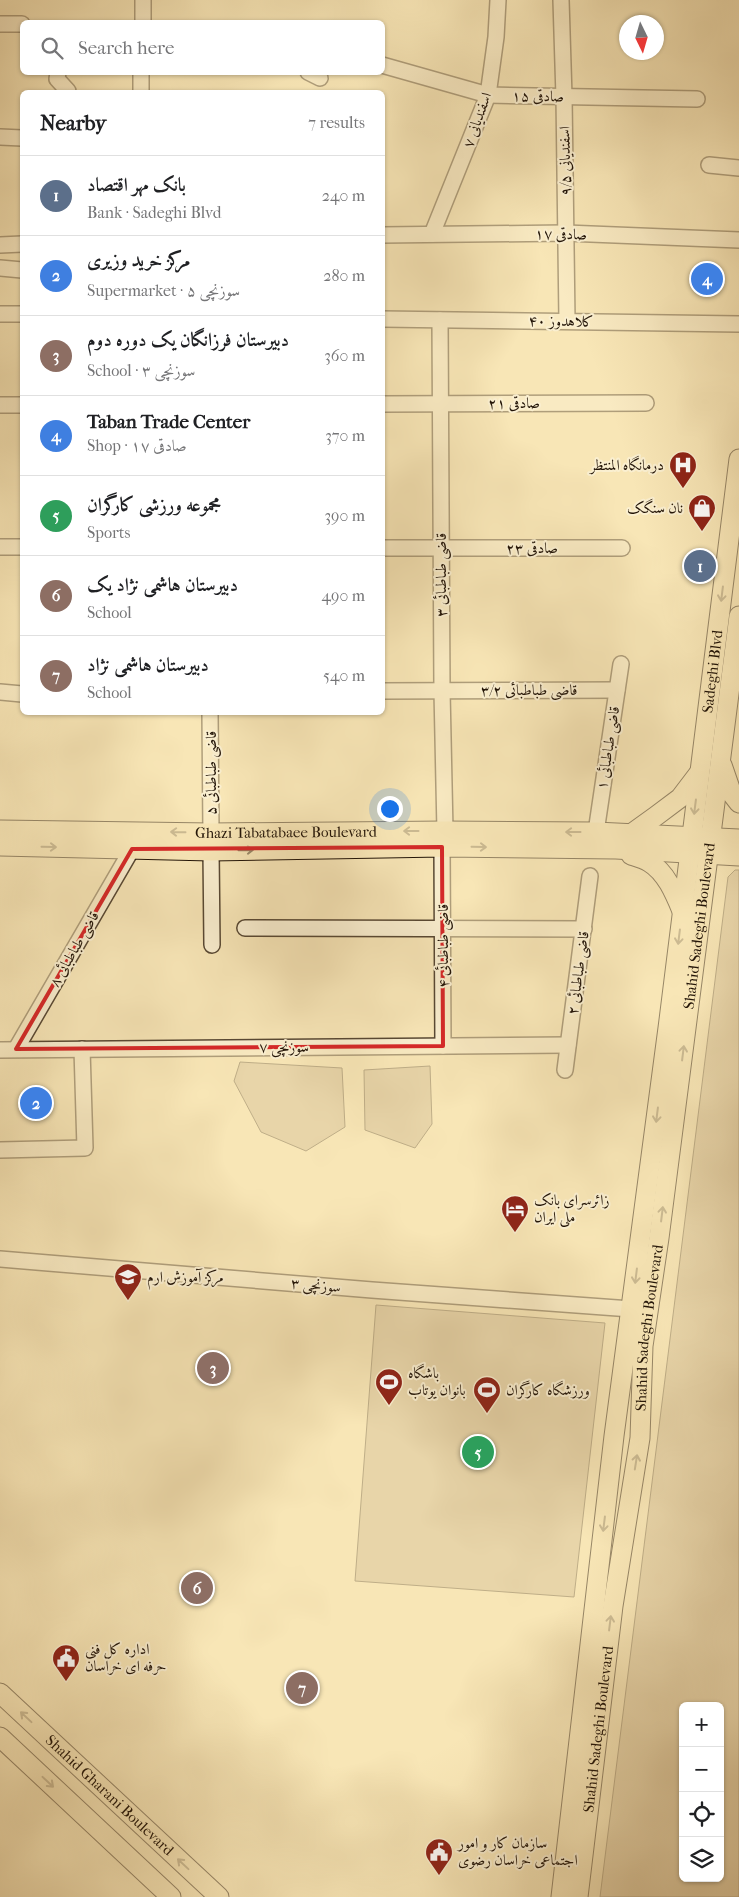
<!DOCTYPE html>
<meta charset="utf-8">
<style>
body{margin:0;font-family:"IM FELL French Canon",Amiri,serif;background:#f6f6f6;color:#202124}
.controls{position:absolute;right:15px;bottom:15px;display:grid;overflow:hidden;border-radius:8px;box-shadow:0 1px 4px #0004}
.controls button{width:45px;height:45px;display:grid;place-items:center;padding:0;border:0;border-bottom:1px solid #e0e0e0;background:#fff;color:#202124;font:25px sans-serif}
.compass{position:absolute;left:619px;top:15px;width:45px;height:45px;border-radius:50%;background:#fff;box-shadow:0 1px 4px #0004;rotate:175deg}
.you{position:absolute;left:389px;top:808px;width:18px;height:18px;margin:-12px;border:4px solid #fff;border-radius:50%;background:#1a73e8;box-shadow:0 0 0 8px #1a73e833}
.badge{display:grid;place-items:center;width:32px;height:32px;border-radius:50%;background:#8f2418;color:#fff;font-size:16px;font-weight:700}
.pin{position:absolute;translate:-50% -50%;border:2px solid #fff;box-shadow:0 1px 5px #0006}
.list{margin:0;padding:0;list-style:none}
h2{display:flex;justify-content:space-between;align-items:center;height:65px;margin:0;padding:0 20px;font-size:21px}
h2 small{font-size:16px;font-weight:400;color:#757577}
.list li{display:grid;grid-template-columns:32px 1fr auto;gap:15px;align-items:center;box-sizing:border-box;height:80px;padding:0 20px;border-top:1px solid #e0e0e0}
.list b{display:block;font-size:19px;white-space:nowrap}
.list p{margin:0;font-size:16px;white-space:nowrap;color:#757577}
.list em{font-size:16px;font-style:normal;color:#757577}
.icon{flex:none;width:28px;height:28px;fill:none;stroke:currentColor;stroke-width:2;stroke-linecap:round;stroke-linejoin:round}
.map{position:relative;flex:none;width:739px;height:1897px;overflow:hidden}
.search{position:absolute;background:#fff;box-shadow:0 1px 4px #0004;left:20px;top:20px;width:365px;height:55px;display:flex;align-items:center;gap:12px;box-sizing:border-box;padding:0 18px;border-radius:8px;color:#757577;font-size:19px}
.panel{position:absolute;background:#fff;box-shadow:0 1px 4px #0004;left:20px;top:90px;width:365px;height:625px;border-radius:8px}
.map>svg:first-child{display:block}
</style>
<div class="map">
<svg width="739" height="1897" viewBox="0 0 739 1897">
<rect width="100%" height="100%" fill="#f8e6b7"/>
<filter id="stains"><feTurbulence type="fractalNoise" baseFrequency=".004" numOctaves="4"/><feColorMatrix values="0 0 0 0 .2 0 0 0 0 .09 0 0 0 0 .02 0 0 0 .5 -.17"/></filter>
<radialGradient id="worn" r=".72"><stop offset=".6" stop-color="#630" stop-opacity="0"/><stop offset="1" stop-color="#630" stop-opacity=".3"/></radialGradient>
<g fill="#d4c299" stroke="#7b6b50" fill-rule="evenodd">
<path d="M735 870H739V1897H600L728 877ZM683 1706H720V1878H683Z"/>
<path d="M240 1062 342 1068 345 1127 306 1151 261 1132 234 1081Z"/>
<path d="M430 1066 432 1124 415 1148 365 1130 364 1070Z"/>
<path d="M376 1305 605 1323 574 1597 355 1581Z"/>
</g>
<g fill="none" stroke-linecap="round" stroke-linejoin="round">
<g stroke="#584833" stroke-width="18">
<g id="minor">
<path d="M561 0 564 97 567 321"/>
<path d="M143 22V0"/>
<path d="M0 24H22"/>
<path d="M382 65 488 95 697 99"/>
<path d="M58 72 57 79 68 91"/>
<path d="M308 72 320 78"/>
<path d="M141 92V72"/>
<path d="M0 137 22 138"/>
<path d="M709 165 739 168"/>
<path d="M432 234 488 95 496 37 498 0"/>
<path d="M382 235 566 233 739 240"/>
<path d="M0 245 22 244"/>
<path d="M0 268 22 270"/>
<path d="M0 314H22"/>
<path d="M382 319 739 324"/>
<path d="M440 320 442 691 445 831"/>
<path d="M382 404 646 403"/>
<path d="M0 405H22"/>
<path d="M0 547H22"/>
<path d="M382 548H622"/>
<path d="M382 691 617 690"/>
<path d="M0 692 22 694"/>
<path d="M210 712 211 833"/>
<path d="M596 832 621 664"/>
<path d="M442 847 443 1046"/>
<path d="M211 851 212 945"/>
<path d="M245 928 584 929"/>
<path d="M16 1049 132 849"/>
<path d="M0 1050 568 1045"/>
<path d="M565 1070 590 876"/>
<path d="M0 1150 85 1148 82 1049"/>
<path d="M0 1259 372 1290 631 1309"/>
</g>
</g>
<g stroke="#221407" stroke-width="21">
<g id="major">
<path d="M722 765 732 794 739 803"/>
<path id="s1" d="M0 830 211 833 445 831 596 832 739 839"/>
<path d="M631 834 656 816 680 798 699 773"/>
<path d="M0 846 211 851 442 847 616 849 739 856"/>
<path d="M631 855C637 857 644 859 649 862 666 872 675 894 682 911"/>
<path id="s2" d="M0 1693 219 1897"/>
<path d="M0 1737 171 1897"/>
<path id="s3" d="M561 1897 614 1436 668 1028 739 459"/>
<path id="s4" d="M578 1897 613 1606 640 1438 643 1346 659 1238 739 616"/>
</g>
</g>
<use href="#minor" stroke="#faefd0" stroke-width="15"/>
<use href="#major" stroke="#f8e6b7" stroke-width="19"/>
</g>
<defs><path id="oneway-shaft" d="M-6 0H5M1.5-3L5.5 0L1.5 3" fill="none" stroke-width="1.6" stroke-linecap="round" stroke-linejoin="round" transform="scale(1.25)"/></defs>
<g stroke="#988868">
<use href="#oneway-shaft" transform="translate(722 594) rotate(97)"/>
<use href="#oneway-shaft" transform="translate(695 807) rotate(97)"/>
<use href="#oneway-shaft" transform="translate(411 831) rotate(180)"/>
<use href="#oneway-shaft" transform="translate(178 832) rotate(-179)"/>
<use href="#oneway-shaft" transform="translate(573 832) rotate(-180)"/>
<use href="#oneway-shaft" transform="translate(49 847) rotate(1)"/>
<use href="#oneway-shaft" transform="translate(479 847) rotate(1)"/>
<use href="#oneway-shaft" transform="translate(246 850) rotate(-1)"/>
<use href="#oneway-shaft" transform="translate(679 937) rotate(97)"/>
<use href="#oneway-shaft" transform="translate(683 1053) rotate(-83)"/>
<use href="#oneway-shaft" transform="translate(657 1115) rotate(97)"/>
<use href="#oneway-shaft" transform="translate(662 1214) rotate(-83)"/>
<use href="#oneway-shaft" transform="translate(636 1276) rotate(97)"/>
<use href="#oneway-shaft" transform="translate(636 1462) rotate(-81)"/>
<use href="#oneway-shaft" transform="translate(604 1524) rotate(97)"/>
<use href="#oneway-shaft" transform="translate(610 1623) rotate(-83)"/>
<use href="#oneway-shaft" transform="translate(26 1717) rotate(-137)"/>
<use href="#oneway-shaft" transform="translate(48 1782) rotate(43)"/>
<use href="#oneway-shaft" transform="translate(183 1864) rotate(-137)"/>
</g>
<path d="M0 0H739V1897H0ZM442 847 443 1046 16 1049 132 849Z" fill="#f8e6b7" fill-opacity=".55" fill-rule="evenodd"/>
<path fill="none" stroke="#d62828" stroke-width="4" stroke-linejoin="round" d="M442 847 443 1046 16 1049 132 849Z"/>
<defs>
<g id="hospital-pin" transform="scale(1.4375)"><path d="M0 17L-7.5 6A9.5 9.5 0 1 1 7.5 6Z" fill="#8f2418" stroke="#faefd0"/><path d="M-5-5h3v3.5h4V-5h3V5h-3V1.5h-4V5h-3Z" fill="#fff"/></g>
<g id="shop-pin" transform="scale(1.4375)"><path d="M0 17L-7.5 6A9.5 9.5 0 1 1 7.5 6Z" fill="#8f2418" stroke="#faefd0"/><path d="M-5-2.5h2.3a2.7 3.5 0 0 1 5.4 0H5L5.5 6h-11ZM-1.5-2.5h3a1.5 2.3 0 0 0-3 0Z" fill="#fff"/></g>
<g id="hotel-pin" transform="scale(1.4375)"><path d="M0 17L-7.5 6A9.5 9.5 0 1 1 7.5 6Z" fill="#8f2418" stroke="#faefd0"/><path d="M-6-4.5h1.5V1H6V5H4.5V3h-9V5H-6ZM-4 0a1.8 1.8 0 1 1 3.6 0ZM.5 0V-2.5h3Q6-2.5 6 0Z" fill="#fff"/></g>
<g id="school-pin" transform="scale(1.4375)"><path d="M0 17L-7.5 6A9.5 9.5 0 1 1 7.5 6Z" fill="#8f2418" stroke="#faefd0"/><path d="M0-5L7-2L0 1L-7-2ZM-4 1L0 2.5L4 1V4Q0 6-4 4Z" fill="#fff"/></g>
<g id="stadium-pin" transform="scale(1.4375)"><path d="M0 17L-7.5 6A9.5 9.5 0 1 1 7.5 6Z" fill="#8f2418" stroke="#faefd0"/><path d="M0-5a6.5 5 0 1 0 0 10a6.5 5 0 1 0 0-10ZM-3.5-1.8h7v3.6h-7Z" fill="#fff"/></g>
<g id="civic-pin" transform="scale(1.4375)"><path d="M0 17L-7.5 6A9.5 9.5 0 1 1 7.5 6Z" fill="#8f2418" stroke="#faefd0"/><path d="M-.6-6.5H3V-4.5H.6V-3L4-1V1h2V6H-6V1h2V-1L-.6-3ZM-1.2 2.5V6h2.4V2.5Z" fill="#fff"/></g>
</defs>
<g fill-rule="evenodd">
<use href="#hospital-pin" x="683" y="465"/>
<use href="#shop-pin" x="702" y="508"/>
<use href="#hotel-pin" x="515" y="1209"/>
<use href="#school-pin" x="128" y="1277"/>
<use href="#stadium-pin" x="389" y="1382"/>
<use href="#stadium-pin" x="487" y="1390"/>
<use href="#civic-pin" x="66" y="1658"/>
<use href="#civic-pin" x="439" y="1852"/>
</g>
<g text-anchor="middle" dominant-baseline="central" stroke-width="4" stroke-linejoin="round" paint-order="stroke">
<g font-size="15" fill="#221407" stroke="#faefd0">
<text transform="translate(538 96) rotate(1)">صادقی ۱۵</text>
<text transform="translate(477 120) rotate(-70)">اسفندیانی ۷</text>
<text transform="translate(565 161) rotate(-91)">اسفندیانی ۹/۵</text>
<text transform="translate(561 234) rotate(1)">صادقی ۱۷</text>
<text transform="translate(561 321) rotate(1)">کلاهدوز ۴۰</text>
<text x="514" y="403">صادقی ۲۱</text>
<text x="532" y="548">صادقی ۲۳</text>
<text transform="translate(441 575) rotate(-90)">قاضی طباطبائی ۳</text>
<text stroke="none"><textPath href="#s3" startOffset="1235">Sadeghi Blvd</textPath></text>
<text x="529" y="690">قاضی طباطبائی ۳/۲</text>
<text transform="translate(608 748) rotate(-81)">قاضی طباطبائی ۱</text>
<text transform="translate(211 773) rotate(-90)">قاضی طباطبائی ۵</text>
<text stroke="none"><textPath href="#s1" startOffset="286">Ghazi Tabatabaee Boulevard</textPath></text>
<text stroke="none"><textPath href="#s4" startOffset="979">Shahid Sadeghi Boulevard</textPath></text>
<text transform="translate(443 946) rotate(-90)">قاضی طباطبائی ۴</text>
<text transform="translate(74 949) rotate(-60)">قاضی طباطبائی ۸</text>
<text transform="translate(578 973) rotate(-82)">قاضی طباطبائی ۲</text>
<text x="284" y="1047">سوزنچی ۷</text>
<text transform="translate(316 1285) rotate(5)">سوزنچی ۳</text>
<text stroke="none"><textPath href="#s4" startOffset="574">Shahid Sadeghi Boulevard</textPath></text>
<text stroke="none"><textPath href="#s4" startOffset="169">Shahid Sadeghi Boulevard</textPath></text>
<text stroke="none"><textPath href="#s2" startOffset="150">Shahid Gharani Boulevard</textPath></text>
</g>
<g font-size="15" fill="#221407" stroke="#faefd0" text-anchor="start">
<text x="664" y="465" text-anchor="end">درمانگاه المنتظر</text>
<text x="683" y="508" text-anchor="end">نان سنگک</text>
<text x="534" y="1200">زائرسرای بانک<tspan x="534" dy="17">ملی ایران</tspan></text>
<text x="147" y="1277">مرکز آموزش ارم</text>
<text x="408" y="1373">باشگاه<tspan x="408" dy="17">بانوان یوتاب</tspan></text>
<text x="506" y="1390">ورزشگاه کارگران</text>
<text x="85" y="1649">اداره کل فنی<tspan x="85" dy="17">حرفه ای خراسان</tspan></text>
<text x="458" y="1843">سازمان کار و امور<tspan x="458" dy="17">اجتماعی خراسان رضوی</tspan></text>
</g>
</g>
<rect width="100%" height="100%" filter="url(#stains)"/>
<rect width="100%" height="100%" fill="url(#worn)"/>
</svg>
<div class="controls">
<button>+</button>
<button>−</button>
<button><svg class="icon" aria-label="locate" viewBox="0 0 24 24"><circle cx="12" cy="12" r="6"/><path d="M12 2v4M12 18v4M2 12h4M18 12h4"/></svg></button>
<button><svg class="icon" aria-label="layers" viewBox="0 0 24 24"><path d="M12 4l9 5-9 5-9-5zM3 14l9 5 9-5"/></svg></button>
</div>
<svg class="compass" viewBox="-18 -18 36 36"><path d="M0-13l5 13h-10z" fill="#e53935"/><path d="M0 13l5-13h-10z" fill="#757577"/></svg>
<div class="you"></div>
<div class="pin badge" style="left:700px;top:566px;background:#5c6f8a">1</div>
<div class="pin badge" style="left:36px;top:1103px;background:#3f7fe0">2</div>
<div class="pin badge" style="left:213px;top:1368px;background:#8d6e63">3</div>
<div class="pin badge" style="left:707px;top:279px;background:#3f7fe0">4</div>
<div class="pin badge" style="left:478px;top:1452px;background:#2e9e5b">5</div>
<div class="pin badge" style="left:197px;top:1588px;background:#8d6e63">6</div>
<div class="pin badge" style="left:302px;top:1688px;background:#8d6e63">7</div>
<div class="search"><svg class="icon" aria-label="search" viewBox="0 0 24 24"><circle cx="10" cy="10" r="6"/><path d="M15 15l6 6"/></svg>Search here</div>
<section class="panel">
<h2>Nearby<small>7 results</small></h2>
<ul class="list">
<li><span class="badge" style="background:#5c6f8a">1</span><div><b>بانک مهر اقتصاد</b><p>Bank · Sadeghi Blvd</p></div><em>240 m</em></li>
<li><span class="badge" style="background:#3f7fe0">2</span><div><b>مرکز خرید وزیری</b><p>Supermarket · سوزنچی ۵</p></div><em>280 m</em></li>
<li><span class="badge" style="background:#8d6e63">3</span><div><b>دبیرستان فرزانگان یک دوره دوم</b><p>School · سوزنچی ۳</p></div><em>360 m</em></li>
<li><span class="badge" style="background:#3f7fe0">4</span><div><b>Taban Trade Center</b><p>Shop · صادقی ۱۷</p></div><em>370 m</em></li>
<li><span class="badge" style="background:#2e9e5b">5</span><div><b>مجموعه ورزشی کارگران</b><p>Sports</p></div><em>390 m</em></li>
<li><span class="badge" style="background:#8d6e63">6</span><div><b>دبیرستان هاشمی نژاد یک</b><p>School</p></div><em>490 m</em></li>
<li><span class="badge" style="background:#8d6e63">7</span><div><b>دبیرستان هاشمی نژاد</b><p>School</p></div><em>540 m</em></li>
</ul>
</section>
</div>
